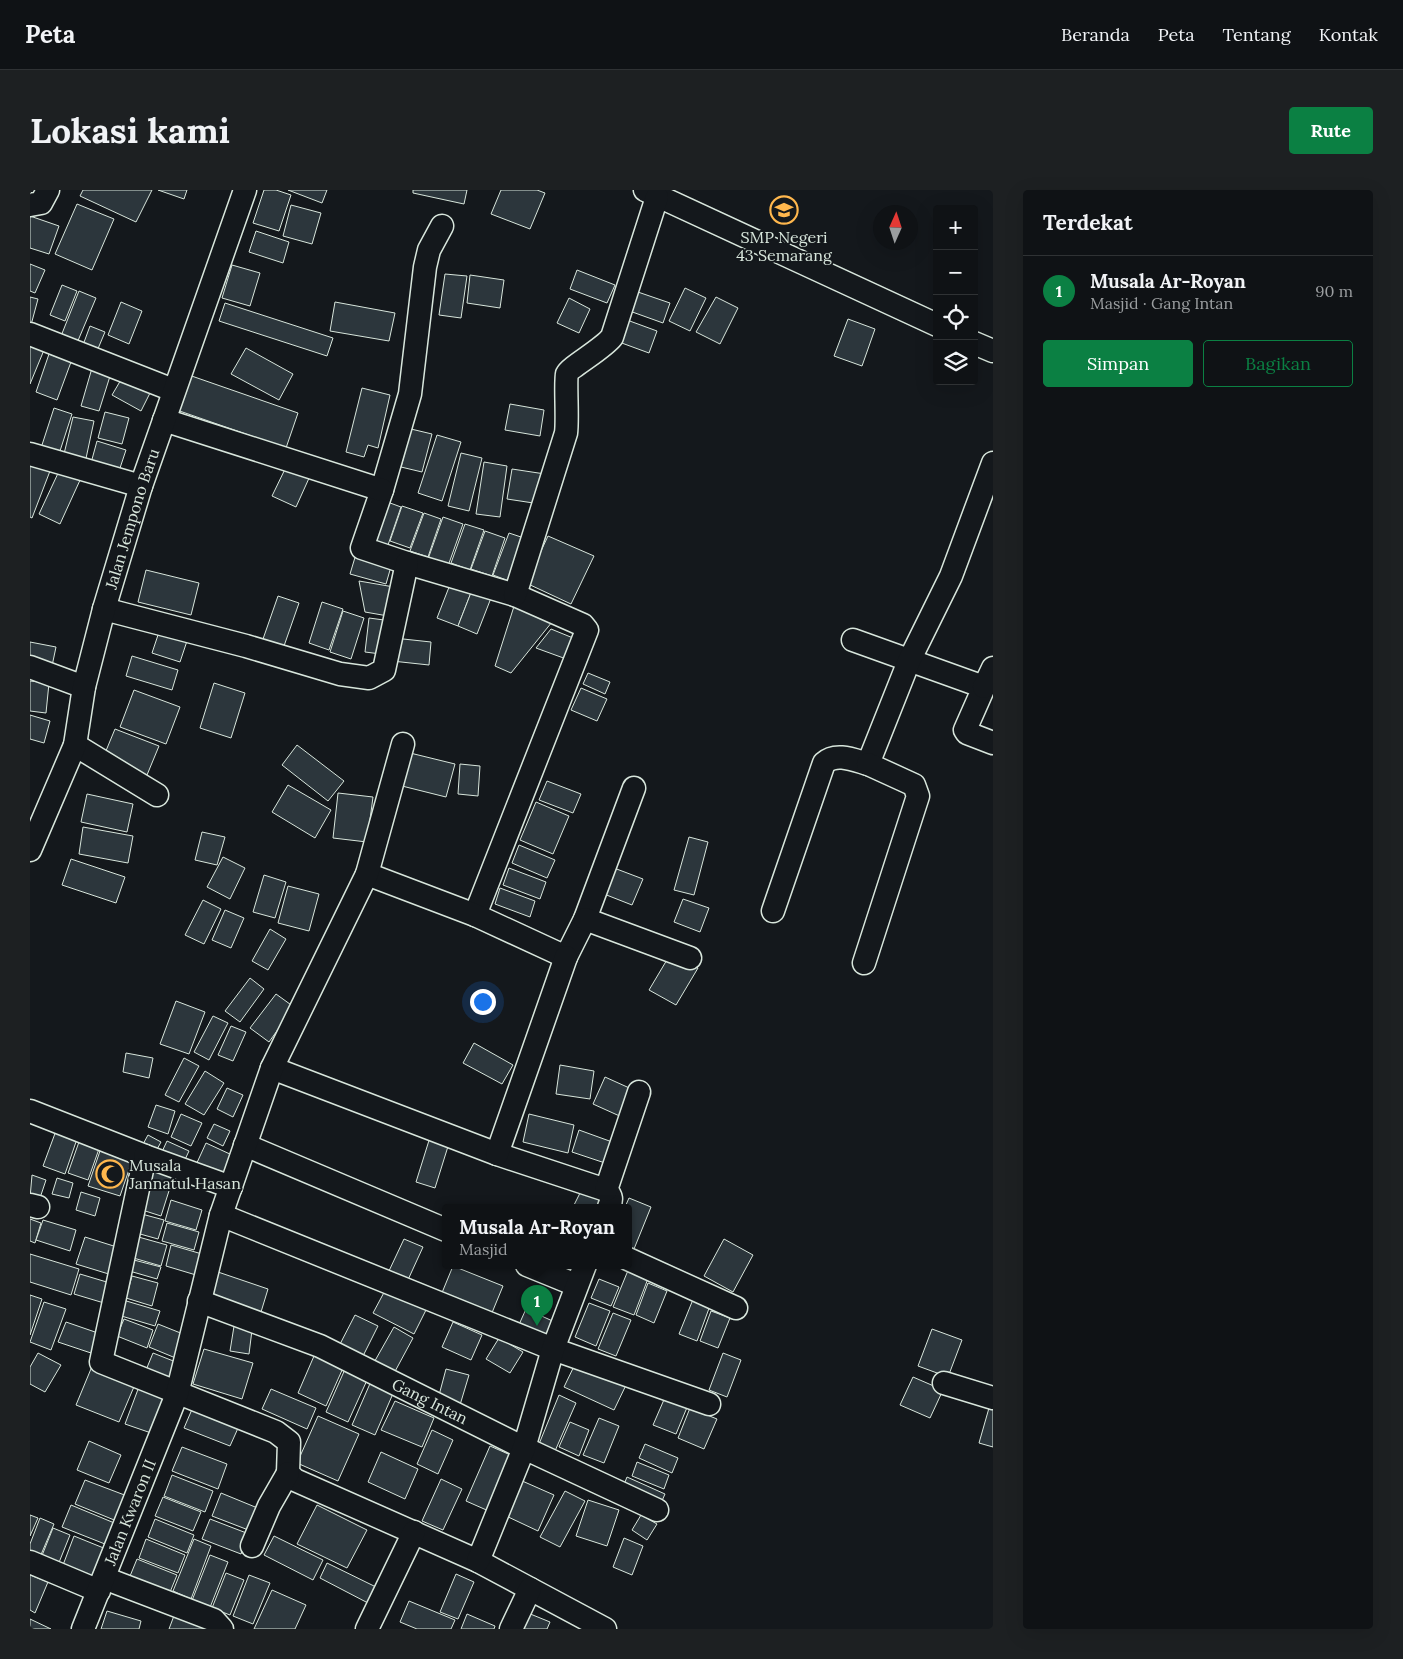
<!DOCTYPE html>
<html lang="id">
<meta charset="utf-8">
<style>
body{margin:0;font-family:Lora,serif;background:#1d2022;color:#f1f3f6}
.controls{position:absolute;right:15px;top:15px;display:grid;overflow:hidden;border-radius:5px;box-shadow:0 5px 20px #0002}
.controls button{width:45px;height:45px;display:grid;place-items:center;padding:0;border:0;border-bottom:1px solid #2f3234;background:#0f1215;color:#f1f3f6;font:25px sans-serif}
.compass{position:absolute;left:843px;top:15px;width:45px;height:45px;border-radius:50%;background:#0f1215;box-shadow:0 5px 20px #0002;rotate:3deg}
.you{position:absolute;left:452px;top:811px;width:18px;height:18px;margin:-12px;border:4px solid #fff;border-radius:50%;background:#1a73e8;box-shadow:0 0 0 8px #1a73e833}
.badge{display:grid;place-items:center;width:32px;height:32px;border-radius:50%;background:#0b8043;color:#fff;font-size:16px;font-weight:700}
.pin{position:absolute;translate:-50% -41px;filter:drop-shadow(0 1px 2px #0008)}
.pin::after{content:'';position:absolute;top:26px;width:18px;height:15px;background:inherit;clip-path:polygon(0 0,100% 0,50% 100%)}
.popup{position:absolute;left:412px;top:1014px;width:190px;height:65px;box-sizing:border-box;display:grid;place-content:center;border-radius:5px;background:#0f1215;filter:drop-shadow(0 1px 4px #0005);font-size:16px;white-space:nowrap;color:#9b9ea0}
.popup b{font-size:19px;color:#f1f3f6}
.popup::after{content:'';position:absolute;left:50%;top:100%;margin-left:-10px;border:10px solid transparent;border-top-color:#0f1215}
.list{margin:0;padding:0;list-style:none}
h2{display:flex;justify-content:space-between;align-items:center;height:65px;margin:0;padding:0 20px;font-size:21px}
h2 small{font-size:16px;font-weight:400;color:#9b9ea0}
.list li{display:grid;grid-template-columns:32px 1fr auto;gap:15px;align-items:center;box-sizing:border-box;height:70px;padding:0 20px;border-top:1px solid #2f3234}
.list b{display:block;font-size:19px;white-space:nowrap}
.list p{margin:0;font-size:16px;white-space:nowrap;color:#9b9ea0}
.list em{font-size:16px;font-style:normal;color:#9b9ea0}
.actions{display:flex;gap:10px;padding:15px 20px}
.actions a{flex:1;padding:11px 0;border:1px solid #0b8043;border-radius:5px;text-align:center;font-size:18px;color:#0b8043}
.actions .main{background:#0b8043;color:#fff}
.icon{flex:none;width:28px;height:28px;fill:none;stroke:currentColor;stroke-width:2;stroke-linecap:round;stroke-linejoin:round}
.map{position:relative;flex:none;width:963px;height:1439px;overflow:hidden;border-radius:5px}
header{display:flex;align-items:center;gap:30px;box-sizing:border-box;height:70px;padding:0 25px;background:#0f1215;border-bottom:1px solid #2f3234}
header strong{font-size:24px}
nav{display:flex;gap:28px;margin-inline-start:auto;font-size:18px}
.intro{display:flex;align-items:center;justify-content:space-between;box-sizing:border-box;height:120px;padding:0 30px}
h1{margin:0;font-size:35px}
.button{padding:12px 22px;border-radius:5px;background:#0b8043;color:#fff;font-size:18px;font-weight:700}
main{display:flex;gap:30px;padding:0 30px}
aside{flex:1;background:#0f1215;border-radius:5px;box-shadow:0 5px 20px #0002}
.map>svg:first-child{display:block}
</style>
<header>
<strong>Peta</strong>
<nav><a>Beranda</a><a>Peta</a><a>Tentang</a><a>Kontak</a></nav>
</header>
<div class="intro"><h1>Lokasi kami</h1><a class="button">Rute</a></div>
<main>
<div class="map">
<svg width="963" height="1439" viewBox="0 0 963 1439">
<rect width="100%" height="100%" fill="#14181c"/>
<g fill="#2c363c" stroke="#d8e6dc">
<path d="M53 0H122L106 32 50 6Z"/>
<path d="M128 0H157L154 9Z"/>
<path d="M234 0H246L261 5 249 41 223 33Z"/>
<path d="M258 0H297L292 13Z"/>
<path d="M383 0H437L434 14 383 3Z"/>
<path d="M471 0H507L515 3 500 39 461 24Z"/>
<path d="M47 14 84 29 62 80 25 64Z"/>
<path d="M261 15 291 23 282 54 253 46Z"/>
<path d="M0 26 29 36 19 64 0 58Z"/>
<path d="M226 41 259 52 253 73 219 62Z"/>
<path d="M0 74 15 80 5 103 0 101Z"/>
<path d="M202 75 230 83 220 116 192 108Z"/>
<path d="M547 80 585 95 577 113 540 99Z"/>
<path d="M415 84 437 86 431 128 409 125Z"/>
<path d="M440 85 474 90 470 118 437 113Z"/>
<path d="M32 95 47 101 35 131 20 125Z"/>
<path d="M655 98 676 108 660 141 639 131Z"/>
<path d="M602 100 640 113 633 133 594 119Z"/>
<path d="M49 101 66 108 47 153 31 146Z"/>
<path d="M0 107 8 109 1 135H0Z"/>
<path d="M686 107 708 118 690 154 666 142Z"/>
<path d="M539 108 560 119 549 143 527 133Z"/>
<path d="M91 112 112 121 99 154 78 145Z"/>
<path d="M305 112 365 123 359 151 300 141Z"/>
<path d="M195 113 303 148 297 166 189 131Z"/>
<path d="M818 129 845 139 832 176 804 166Z"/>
<path d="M597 130 627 141 619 163 589 152Z"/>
<path d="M60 136 75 142 67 161 53 155Z"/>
<path d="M0 154 14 160 0 194Z"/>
<path d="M216 158 263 184 249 210 201 184Z"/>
<path d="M19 164 41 172 27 210 6 202Z"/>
<path d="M62 178 81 183 69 221 51 216Z"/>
<path d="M153 183 268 223 256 258 141 218Z"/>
<path d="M92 188 120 203 111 221 82 205Z"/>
<path d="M332 198 360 205 348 258 338 255 334 267 316 262Z"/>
<path d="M480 214 514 220 510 246 475 240Z"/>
<path d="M24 218 42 224 29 264 11 258Z"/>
<path d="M75 222 99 228 92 254 68 248Z"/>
<path d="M43 227 64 231 55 273 33 268Z"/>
<path d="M381 239 402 244 392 282 371 277Z"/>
<path d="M407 245 431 252 412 311 388 303Z"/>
<path d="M67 251 96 260 89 281 61 273Z"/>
<path d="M431 263 452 268 439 321 418 316Z"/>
<path d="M454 272 477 276 470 327 446 324Z"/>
<path d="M0 273 20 281 2 328 0 327Z"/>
<path d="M257 275 280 286 266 317 242 306Z"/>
<path d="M30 279 51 288 30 334 9 324Z"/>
<path d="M482 279 515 284 510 314 477 309Z"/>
<path d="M352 310 371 317 358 355 339 349Z"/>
<path d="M372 316 393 323 380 358 360 351Z"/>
<path d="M394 323 411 329 398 367 380 361Z"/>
<path d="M413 327 433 334 418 376 398 369Z"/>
<path d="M435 334 454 340 440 380 421 373Z"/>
<path d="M455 341 475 348 462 386 441 379Z"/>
<path d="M479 343 497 349 482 392 463 385Z"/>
<path d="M518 346 564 366 541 414 496 393Z"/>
<path d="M326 364 362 373 356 394 320 384Z"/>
<path d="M116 380 169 393 161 425 108 412Z"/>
<path d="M329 391 364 397 358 426 335 422Z"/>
<path d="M421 392 442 400 428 436 407 428Z"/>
<path d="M442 400 461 408 447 444 428 436Z"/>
<path d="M248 406 269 413 254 456 233 449Z"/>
<path d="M486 410 526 427 481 483 465 476Z"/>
<path d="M292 412 313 419 299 460 279 453Z"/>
<path d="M313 421 334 428 321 469 300 462Z"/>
<path d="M339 428 354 430 351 464 335 462Z"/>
<path d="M130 439 158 448 150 472 122 463Z"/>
<path d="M521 439 548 450 539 470 506 458Z"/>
<path d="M364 448 401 452 399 475 362 471Z"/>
<path d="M0 452 26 457 22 476 0 471Z"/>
<path d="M102 466 148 480 142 500 96 486Z"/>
<path d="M558 483 580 492 575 504 553 494Z"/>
<path d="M0 491 19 493 16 523 0 521Z"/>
<path d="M184 493 215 503 201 548 170 538Z"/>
<path d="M551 498 577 509 567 531 541 520Z"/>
<path d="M104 500 150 517 136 554 90 537Z"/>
<path d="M0 525 20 531 14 553 0 549Z"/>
<path d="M85 539 129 556 117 585 73 568Z"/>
<path d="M267 555 314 591 298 611 252 575Z"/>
<path d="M376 562 425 574 416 607 368 595Z"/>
<path d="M430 574 450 576 448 606 428 604Z"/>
<path d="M517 591 551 604 543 623 509 610Z"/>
<path d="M258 595 301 620 285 648 242 622Z"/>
<path d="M308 603 343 607 337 652 303 648Z"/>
<path d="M57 604 103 614 97 642 51 632Z"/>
<path d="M506 612 539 626 523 664 490 650Z"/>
<path d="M53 637 103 646 98 673 49 664Z"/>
<path d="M172 642 195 647 187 675 165 670Z"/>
<path d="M659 647 678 652 664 705 644 700Z"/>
<path d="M489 655 525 670 517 688 482 673Z"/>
<path d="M193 667 215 678 200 709 177 697Z"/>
<path d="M41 669 95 687 86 713 32 695Z"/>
<path d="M479 678 516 692 510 709 473 695Z"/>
<path d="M584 678 613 689 602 715 574 704Z"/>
<path d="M234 685 256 692 245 728 223 722Z"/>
<path d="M258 696 289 704 279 741 248 733Z"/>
<path d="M470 698 505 711 500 727 465 714Z"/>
<path d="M653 709 679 718 670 742 644 732Z"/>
<path d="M173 710 191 719 174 754 155 745Z"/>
<path d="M195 720 214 728 201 758 182 750Z"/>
<path d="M240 739 256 749 238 780 222 771Z"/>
<path d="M641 763 668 778 646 815 619 800Z"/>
<path d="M220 788 234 799 210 832 195 821Z"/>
<path d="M246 804 264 817 239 852 220 838Z"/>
<path d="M146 811 175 822 159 864 130 854Z"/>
<path d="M183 826 198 833 179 870 164 862Z"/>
<path d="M201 836 216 842 203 871 188 865Z"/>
<path d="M444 853 483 875 472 894 433 873Z"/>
<path d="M96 863 123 868 119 888 93 882Z"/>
<path d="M154 868 169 876 149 912 135 905Z"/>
<path d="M530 875 564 881 560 909 526 904Z"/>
<path d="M175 881 194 893 174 925 155 914Z"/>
<path d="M575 887 606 901 594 928 563 914Z"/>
<path d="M197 898 213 905 203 927 187 919Z"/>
<path d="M126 915 145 921 138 944 118 937Z"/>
<path d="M151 924 172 933 161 956 141 947Z"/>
<path d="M499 924 544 935 538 963 493 952Z"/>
<path d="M184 934 200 941 193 956 177 948Z"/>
<path d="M27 938 48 946 35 984 13 976Z"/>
<path d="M549 940 585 953 578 974 542 962Z"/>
<path d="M401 944 420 950 405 998 386 992Z"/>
<path d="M118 945 131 952 125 963 112 956Z"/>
<path d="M50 949 70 956 58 990 38 983Z"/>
<path d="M137 951 159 961 152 976 130 966Z"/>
<path d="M176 953 202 965 191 989 165 977Z"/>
<path d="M70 961 102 971 90 1006 58 996Z"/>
<path d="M122 975 145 982 131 1026 109 1019Z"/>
<path d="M2 985 16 990 9 1011 0 1008Z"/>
<path d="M27 988 43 993 39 1008 22 1004Z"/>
<path d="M552 999 572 1009 568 1017H543Z"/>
<path d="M51 1002 70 1008 65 1026 46 1020Z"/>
<path d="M599 1008 621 1017 604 1059 598 1056V1017H595Z"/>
<path d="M141 1010 172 1020 166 1040 135 1031Z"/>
<path d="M108 1023 134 1030 128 1049 103 1042Z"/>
<path d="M0 1029 11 1033 5 1053 0 1051Z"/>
<path d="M13 1030 46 1040 40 1061 6 1050Z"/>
<path d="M137 1033 169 1042 164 1060 132 1051Z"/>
<path d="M105 1046 137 1055 131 1076 100 1067Z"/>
<path d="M55 1047 90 1058 82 1085 46 1074Z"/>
<path d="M374 1049 393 1057 377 1092 358 1083Z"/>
<path d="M694 1049 723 1065 703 1102 674 1086Z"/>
<path d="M141 1055 172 1064 166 1085 136 1076Z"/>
<path d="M0 1064 49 1079 41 1105 0 1092Z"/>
<path d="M100 1069 131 1077 127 1089 96 1080Z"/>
<path d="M423 1076 473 1096 459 1130 409 1110Z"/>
<path d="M599 1078 619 1086 604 1125 583 1117Z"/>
<path d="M188 1082 238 1099 231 1122 180 1105Z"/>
<path d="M50 1084 80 1093 74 1113 44 1104Z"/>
<path d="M102 1086 128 1093 122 1116 96 1108Z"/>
<path d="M569 1089 589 1097 581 1116 561 1108Z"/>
<path d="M618 1093 637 1101 624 1133 606 1125Z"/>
<path d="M358 1095 398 1116 384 1144 343 1123Z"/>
<path d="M0 1105 12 1109 0 1145Z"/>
<path d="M664 1107 681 1113 667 1151 649 1144Z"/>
<path d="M93 1110 130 1121 125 1136 88 1125Z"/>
<path d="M14 1112 36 1119 21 1160 0 1152Z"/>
<path d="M559 1113 580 1121 566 1156 545 1147Z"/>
<path d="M496 1119 527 1133 517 1154 487 1139Z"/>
<path d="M681 1121 700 1128 688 1158 670 1151Z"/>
<path d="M583 1123 601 1130 586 1166 568 1159Z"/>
<path d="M325 1125 348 1136 331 1170 308 1158Z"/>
<path d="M94 1129 123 1140 117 1158 87 1146Z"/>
<path d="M205 1130 223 1132 219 1164 200 1161Z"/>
<path d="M36 1132 68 1143 61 1163 28 1152Z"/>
<path d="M423 1132 452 1145 441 1170 412 1157Z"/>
<path d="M128 1134 158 1146 148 1169 119 1157Z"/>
<path d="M364 1137 383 1148 362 1187 342 1176Z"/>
<path d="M902 1139 932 1150 918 1187 888 1176Z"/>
<path d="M469 1148 493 1162 480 1183 456 1169Z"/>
<path d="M174 1159 223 1173 212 1209 163 1194Z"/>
<path d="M8 1163 31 1175 15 1202 0 1194V1177Z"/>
<path d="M123 1163 151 1174 144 1191 116 1180Z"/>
<path d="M693 1163 711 1170 697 1207 679 1200Z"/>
<path d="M284 1166 313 1178 296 1216 268 1203Z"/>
<path d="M547 1170 597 1193 584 1220 534 1197Z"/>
<path d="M63 1174 106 1192 89 1232 46 1215Z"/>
<path d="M316 1177 338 1188 318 1232 296 1222Z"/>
<path d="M416 1179 439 1185 430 1215 408 1209Z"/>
<path d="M883 1187 913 1200 900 1228 870 1215Z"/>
<path d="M342 1189 365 1199 345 1245 322 1235Z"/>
<path d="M110 1194 141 1205 127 1245 95 1234Z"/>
<path d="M241 1199 286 1218 277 1239 232 1219Z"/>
<path d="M529 1205 546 1213 525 1261 509 1254Z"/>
<path d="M636 1205 658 1215 646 1244 623 1235Z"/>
<path d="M365 1211 404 1228 392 1257 351 1240Z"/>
<path d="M163 1217 209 1236 200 1256 154 1238Z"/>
<path d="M660 1218 687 1229 674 1259 648 1248Z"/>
<path d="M959 1218 963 1219V1257L949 1253Z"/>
<path d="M288 1226 329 1244 308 1291 267 1273Z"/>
<path d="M569 1228 589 1236 574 1273 553 1265Z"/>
<path d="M540 1232 559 1240 549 1266 529 1257Z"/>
<path d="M402 1240 423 1250 408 1284 387 1274Z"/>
<path d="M59 1251 91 1265 79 1293 47 1280Z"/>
<path d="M615 1254 648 1268 642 1283 609 1268Z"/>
<path d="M460 1256 485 1267 461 1322 436 1311Z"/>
<path d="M152 1257 197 1274 188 1299 142 1281Z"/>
<path d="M351 1262 388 1279 375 1309 338 1292Z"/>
<path d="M607 1272 639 1285 634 1299 602 1286Z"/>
<path d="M142 1285 183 1301 175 1322 134 1306Z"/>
<path d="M597 1287 635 1304 631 1313 593 1297Z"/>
<path d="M411 1289 432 1299 413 1340 392 1331Z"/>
<path d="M55 1290 105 1309 94 1334 45 1314Z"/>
<path d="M490 1290 524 1305 508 1341 474 1325Z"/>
<path d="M535 1301 555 1311 530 1357 510 1347Z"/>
<path d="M191 1303 230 1319 221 1341 182 1326Z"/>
<path d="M133 1307 171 1322 163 1341 125 1326Z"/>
<path d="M558 1310 589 1320 577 1356 546 1346Z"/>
<path d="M41 1315 94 1337 85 1358 32 1337Z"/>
<path d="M287 1315 337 1340 317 1378 267 1354Z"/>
<path d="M0 1325 8 1328 0 1346Z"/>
<path d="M611 1325 627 1334 617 1350 602 1340Z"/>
<path d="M10 1328 24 1334 10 1367 0 1363V1354Z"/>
<path d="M125 1329 164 1345 157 1363 118 1347Z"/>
<path d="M180 1329 219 1344 211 1364 172 1349Z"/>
<path d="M23 1338 40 1345 28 1375 11 1368Z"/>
<path d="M44 1346 81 1361 69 1389 33 1375Z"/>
<path d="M244 1346 293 1370 283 1390 234 1365Z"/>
<path d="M594 1348 613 1356 602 1385 583 1377Z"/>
<path d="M116 1349 155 1365 148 1383 109 1368Z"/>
<path d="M164 1349 181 1356 161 1409 143 1401Z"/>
<path d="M180 1365 198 1372 179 1420 161 1413Z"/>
<path d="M107 1369 147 1385 138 1407 98 1391Z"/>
<path d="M297 1373 346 1397 338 1413 290 1388Z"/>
<path d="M196 1383 214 1390 200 1425 182 1418Z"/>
<path d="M426 1384 444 1392 428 1429 410 1422Z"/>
<path d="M0 1385 18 1392 5 1423 0 1420Z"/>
<path d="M219 1385 240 1393 223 1434 203 1426Z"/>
<path d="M242 1400 276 1415 265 1439H224Z"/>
<path d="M379 1411 425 1430 421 1439H387L370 1432Z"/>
<path d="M77 1421 111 1431 109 1439H71Z"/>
<path d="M493 1421 520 1432 517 1439H486Z"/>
<path d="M145 1423 177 1439H139Z"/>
<path d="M437 1424 465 1436 464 1439H431Z"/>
<path d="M0 1429 21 1439H0Z"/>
</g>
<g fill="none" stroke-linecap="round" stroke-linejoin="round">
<g stroke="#d8e6dc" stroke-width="25">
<g id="street">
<path d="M615 0 907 135"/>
<path d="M0 15 11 13 18 0"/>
<path d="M412 36 399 60 395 77 380 204 352 300 332 358 377 373 485 405 553 435 557 440 445 725"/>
<path d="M0 144 143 200"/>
<path d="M944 153 963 161"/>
<path d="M134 230 352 300"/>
<path d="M0 264 111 296"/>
<path d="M485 405 536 243C538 230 535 191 537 184 540 177 573 159 582 147L627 7"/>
<path d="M74 419 216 456 310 484 339 488 354 480 377 373"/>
<path d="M823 450 954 497 935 540 937 543 963 553"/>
<path d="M0 477 54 497"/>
<path d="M954 497 963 478"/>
<path d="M45 555 127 605"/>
<path id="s1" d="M0 660 45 555 54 497 74 419 111 296 215 0"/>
<path d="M337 684 445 725 536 767 555 729 604 598"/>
<path d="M743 721 794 573C806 562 824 570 838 574L879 471 921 386 963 273"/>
<path d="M555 729 660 768"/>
<path d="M834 773 888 606 884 595 838 574"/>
<path d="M242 878 467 964 576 1000C582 1006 582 1010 579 1017"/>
<path d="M0 921 115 966 71 1172 246 1242 259 1252 258 1283 265 1290 448 1371 575 1439"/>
<path d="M215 955 416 1040"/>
<path d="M467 964 536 767"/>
<path d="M115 966 201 997"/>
<path d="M576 1000 609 902"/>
<path d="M0 1015 8 1017"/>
<path d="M191 1025 523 1159 679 1214"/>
<path d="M598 1069 706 1118"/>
<path d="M497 1075 546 1095"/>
<path id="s2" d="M169 1111 290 1156 494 1258 627 1320"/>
<path d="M914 1193 963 1208"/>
<path d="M222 1356 239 1316 258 1283"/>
<path d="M448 1371 494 1258 523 1159 555 1075"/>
<path d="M0 1372 69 1401"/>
<path d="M74 1388 184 1430 192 1439"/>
<path id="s3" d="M53 1439 147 1204 191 1025 242 878 337 684 373 554"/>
<path d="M337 1439 384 1342"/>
<path d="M481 1439 500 1399"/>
</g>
</g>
<use href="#street" stroke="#14181c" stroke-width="22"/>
</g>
<defs>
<g id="school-ring" transform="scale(1.4375)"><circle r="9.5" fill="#14181c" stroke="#ffb74d" stroke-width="1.5"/><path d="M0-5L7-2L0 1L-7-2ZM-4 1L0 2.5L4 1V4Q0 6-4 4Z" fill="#ffb74d"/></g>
<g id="mosque-ring" transform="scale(1.4375)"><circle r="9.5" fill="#14181c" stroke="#ffb74d" stroke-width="1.5"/><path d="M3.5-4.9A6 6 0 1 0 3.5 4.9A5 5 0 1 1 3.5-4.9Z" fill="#ffb74d"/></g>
</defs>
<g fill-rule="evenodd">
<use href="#school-ring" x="754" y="20"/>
<use href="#mosque-ring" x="80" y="984"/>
</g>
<g text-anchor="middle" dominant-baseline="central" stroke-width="4" stroke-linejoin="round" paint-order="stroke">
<g font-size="16" fill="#d8e6dc" stroke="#14181c">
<text x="754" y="47">SMP Negeri<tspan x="754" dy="18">43 Semarang</tspan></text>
<text x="99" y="975" text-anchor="start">Musala<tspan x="99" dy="18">Jannatul Hasan</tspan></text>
</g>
<g font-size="16" fill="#d8e6dc" stroke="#14181c">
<text stroke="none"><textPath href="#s1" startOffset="348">Jalan Jempono Baru</textPath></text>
<text stroke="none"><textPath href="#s2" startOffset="252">Gang Intan</textPath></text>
<text stroke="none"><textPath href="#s3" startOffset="126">Jalan Kwaron II</textPath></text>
</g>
</g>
</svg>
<div class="controls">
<button>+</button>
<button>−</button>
<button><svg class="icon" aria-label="locate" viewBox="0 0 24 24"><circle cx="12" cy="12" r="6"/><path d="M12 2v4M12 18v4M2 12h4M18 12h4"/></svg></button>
<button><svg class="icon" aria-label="layers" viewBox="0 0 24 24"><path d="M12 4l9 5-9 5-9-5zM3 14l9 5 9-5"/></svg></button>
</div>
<svg class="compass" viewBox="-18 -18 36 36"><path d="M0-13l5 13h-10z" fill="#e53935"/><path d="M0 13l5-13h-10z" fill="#9b9ea0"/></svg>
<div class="you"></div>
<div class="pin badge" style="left:507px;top:1136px">1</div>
<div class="popup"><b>Musala Ar-Royan</b>Masjid</div>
</div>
<aside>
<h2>Terdekat<small></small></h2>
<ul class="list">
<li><span class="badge">1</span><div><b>Musala Ar-Royan</b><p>Masjid · Gang Intan</p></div><em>90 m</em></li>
</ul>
<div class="actions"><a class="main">Simpan</a><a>Bagikan</a></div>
</aside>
</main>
